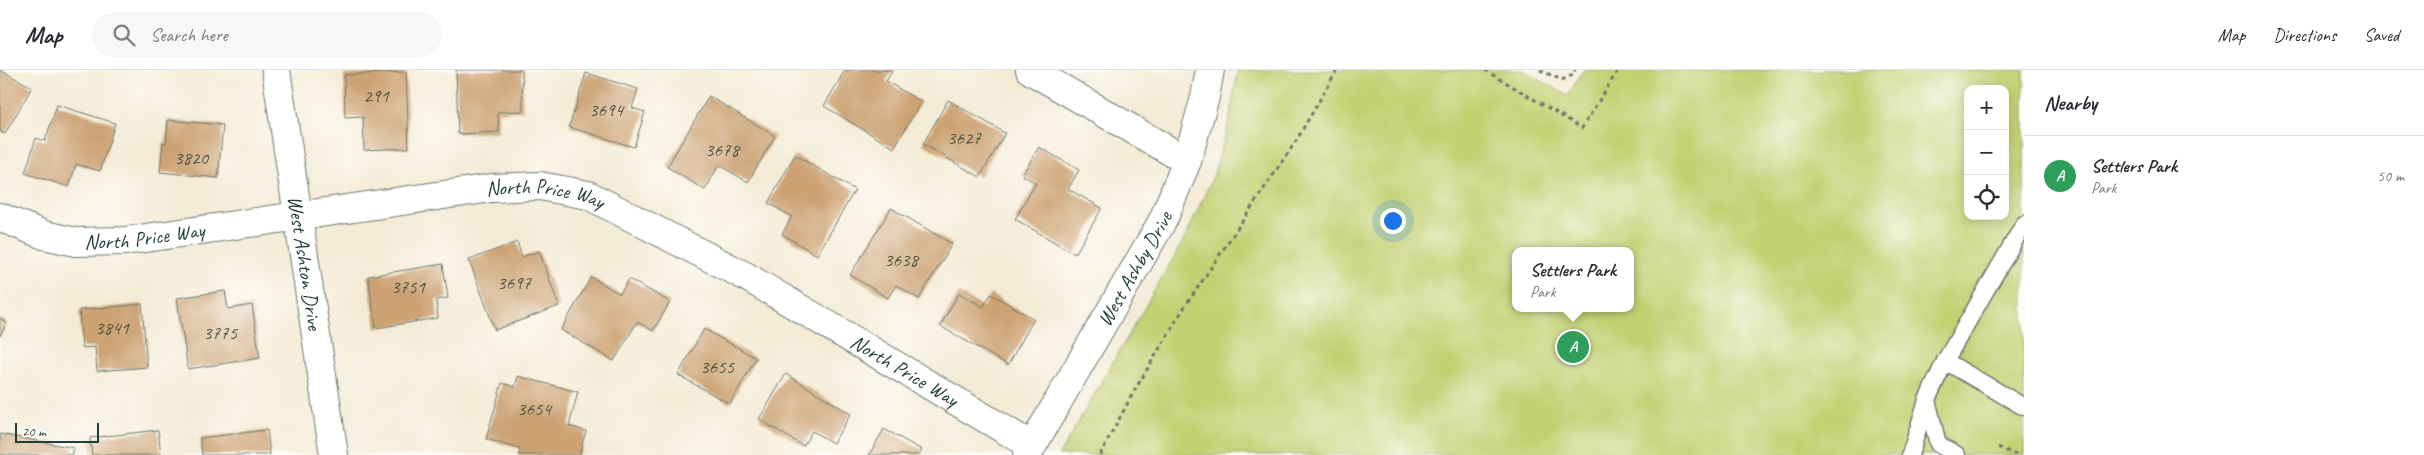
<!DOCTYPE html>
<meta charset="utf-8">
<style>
body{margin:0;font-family:Caveat,sans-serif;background:#f7f7f7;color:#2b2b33}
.controls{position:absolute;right:15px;top:15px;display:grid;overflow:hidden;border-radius:10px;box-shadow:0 2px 12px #0003}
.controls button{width:45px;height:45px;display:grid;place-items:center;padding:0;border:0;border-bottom:1px solid #e1e1e2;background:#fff;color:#2b2b33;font:25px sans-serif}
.scale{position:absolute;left:15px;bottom:12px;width:84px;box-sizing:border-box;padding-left:5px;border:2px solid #1f3d34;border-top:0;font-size:14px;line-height:18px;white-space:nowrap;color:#1f3d34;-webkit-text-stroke:4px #fdfcf7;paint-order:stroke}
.you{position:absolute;left:1392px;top:150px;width:18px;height:18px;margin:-12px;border:4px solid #fff;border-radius:50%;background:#1a73e8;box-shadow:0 0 0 8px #1a73e833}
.badge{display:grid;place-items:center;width:32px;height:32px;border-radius:50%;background:#0b8043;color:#fff;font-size:16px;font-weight:700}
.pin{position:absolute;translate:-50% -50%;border:2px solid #fff;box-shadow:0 1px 5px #0006}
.popup{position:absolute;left:1512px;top:177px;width:122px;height:65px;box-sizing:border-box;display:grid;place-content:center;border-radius:10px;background:#fff;filter:drop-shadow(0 1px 4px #0005);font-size:16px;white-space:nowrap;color:#7c7c81}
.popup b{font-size:19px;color:#2b2b33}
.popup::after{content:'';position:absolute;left:50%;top:100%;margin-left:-10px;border:10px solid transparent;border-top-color:#fff}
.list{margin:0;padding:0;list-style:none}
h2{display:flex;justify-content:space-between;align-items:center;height:65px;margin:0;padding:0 20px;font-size:21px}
h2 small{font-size:16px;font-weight:400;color:#7c7c81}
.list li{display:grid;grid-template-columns:32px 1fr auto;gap:15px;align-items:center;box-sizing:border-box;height:80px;padding:0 20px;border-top:1px solid #e1e1e2}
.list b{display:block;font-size:19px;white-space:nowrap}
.list p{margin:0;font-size:16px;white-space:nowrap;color:#7c7c81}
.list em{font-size:16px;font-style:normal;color:#7c7c81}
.icon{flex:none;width:28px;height:28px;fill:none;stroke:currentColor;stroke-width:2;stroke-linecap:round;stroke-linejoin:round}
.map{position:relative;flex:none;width:2024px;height:385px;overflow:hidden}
header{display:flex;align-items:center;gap:30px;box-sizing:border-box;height:70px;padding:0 25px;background:#fff;border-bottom:1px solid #e1e1e2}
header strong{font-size:24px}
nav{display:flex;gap:28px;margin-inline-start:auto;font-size:18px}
.search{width:350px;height:45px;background:#f7f7f7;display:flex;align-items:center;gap:12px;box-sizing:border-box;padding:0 18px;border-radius:28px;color:#7c7c81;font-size:19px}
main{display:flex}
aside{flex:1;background:#fff}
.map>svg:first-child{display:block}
</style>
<header>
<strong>Map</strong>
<div class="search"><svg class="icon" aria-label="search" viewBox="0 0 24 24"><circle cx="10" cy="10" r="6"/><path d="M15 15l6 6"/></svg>Search here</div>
<nav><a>Map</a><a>Directions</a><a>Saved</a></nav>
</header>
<main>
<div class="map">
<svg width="2024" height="385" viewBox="0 0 2024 385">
<rect width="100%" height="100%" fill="#fdfcf7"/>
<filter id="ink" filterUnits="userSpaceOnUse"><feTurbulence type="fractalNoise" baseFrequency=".02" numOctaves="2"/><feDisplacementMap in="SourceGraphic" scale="10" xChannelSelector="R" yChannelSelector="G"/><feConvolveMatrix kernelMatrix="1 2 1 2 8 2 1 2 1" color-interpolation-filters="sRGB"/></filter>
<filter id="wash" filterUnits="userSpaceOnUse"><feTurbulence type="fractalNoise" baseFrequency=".0096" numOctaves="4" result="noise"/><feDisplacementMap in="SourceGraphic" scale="20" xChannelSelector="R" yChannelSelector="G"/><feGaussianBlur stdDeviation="1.12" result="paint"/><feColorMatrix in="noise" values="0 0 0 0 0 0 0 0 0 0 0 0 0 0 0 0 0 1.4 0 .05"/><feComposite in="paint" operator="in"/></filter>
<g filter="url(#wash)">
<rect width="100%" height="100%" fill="#f4ebd6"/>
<path fill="#c3d173" stroke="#718754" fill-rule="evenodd" d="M1238 0H1523L1568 26 1583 0H2024V385H1059L1185 168 1213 107 1229 52ZM1968 19H2005V146H1968ZM1516 181H1630V238H1516Z"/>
<g id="blocks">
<g fill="#cca273">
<path d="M0 0 32 17 5 64 0 61Z"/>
<path d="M456 0H522L523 41 498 42 499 62 458 64Z"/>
<path d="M845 0H893L886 11 921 32 894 78 824 36Z"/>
<path d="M406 2 409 78 364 80 363 47 345 48 344 5Z"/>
<path d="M586 3 638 19 632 38 645 42 634 77 569 57Z"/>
<path d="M709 26 775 66 748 112 719 95 705 120 667 97Z"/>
<path d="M948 30 1005 63 980 107 923 74Z"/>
<path d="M57 35 115 53 100 101 76 94 69 117 25 103 36 68 45 71Z"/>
<path d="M168 50 223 55 218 108 160 102 163 72 166 73Z"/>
<path d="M1039 77 1079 100 1068 119 1102 138 1075 184 1015 149 1036 113 1022 105Z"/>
<path d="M795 85 855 120 817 185 782 164 792 147 768 133Z"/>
<path d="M891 138 952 174 919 229 896 215 888 228 850 205Z"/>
<path d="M517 172 522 187 539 181 559 236 495 260 469 190Z"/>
<path d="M443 194 448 228 436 230 438 248 376 258 368 206Z"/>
<path d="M591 207 620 224 629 209 670 232 653 261 637 252 614 291 561 260Z"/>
<path d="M225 221 228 239 252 235 260 288 188 299 177 228Z"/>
<path d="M959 223 983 237 991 224 1034 249 1008 295 940 256Z"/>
<path d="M142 234 147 297 97 301 95 277 82 278 79 240Z"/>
<path d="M0 248 7 253 0 266Z"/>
<path d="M704 259 756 288 730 334 678 305Z"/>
<path d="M786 304 851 344 833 373 812 361 803 376 759 349Z"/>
<path d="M518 306 578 322 569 356 586 361 579 385H519L520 379 486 369 502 313 515 317Z"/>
<path d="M884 359 922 380 919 385H869Z"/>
<path d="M158 360 161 385H92L90 368Z"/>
<path d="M267 360 270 385H202L200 368Z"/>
<path d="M0 364 74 378 72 385H0Z"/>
</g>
</g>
</g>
<g filter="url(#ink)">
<use href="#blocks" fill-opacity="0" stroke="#6a7a6d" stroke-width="1"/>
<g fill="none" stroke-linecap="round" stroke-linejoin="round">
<g stroke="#6a7a6d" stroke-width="19">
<g id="service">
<path d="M2024 154 1945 291 2024 337"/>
<path d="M1927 330 1938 374 1957 385"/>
<path d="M1910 385 1927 330 1945 291"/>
</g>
</g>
<g stroke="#6a7a6d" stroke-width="30">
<g id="minor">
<path d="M1030 0 1187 91"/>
<path id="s1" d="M0 147 44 165 76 172 125 171 492 118 540 116 588 125 747 207 1032 376"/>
<path id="s2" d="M1027 385 1163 150 1187 91 1205 27 1210 0"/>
</g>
</g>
<g stroke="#6a7a6d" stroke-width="30">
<g id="tertiary">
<path id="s3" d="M276 0 334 385"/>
</g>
</g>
<g stroke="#6a7a6d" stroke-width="3" stroke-dasharray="4 4" stroke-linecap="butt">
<path d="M1485 0 1582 58 1618 0"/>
<path d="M1540 0 1562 10 1573 5 1575 0"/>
<path d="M1998 377 2016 385"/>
<path d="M1100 385 1133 323 1182 241 1296 71 1337 0"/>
</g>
<use href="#service" stroke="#fff" stroke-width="16"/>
<use href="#minor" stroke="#fff" stroke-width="28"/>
<use href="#tertiary" stroke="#fff" stroke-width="28"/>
</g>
</g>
<g text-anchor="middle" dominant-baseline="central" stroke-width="4" stroke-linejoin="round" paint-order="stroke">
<g font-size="19" fill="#4a5644">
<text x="376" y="26">291</text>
<text x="606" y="40">3694</text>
<text x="964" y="68">3627</text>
<text x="722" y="80">3678</text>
<text x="191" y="88">3820</text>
<text x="901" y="190">3638</text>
<text x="514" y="213">3697</text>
<text x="408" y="217">3751</text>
<text x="112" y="258">3841</text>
<text x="220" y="263">3775</text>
<text x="717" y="297">3655</text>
<text x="534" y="339">3654</text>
</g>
<g font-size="21" fill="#1f3d34" stroke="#fdfcf7">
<text stroke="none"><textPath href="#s1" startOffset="554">North Price Way</textPath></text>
<text stroke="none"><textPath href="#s1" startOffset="149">North Price Way</textPath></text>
<text stroke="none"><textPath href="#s3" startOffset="195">West Ashton Drive</textPath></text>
<text stroke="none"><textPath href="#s2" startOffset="215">West Ashby Drive</textPath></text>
<text stroke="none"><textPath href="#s1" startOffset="959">North Price Way</textPath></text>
</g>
</g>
</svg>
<div class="controls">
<button>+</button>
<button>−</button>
<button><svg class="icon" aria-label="locate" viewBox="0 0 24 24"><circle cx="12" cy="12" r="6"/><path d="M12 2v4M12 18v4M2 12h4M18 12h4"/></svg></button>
</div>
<div class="scale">20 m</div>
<div class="you"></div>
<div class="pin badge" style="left:1573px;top:277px;background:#2e9e5b">A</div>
<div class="popup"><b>Settlers Park</b>Park</div>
</div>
<aside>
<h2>Nearby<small></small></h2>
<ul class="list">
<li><span class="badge" style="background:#2e9e5b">A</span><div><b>Settlers Park</b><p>Park</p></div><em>50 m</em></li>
</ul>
</aside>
</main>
